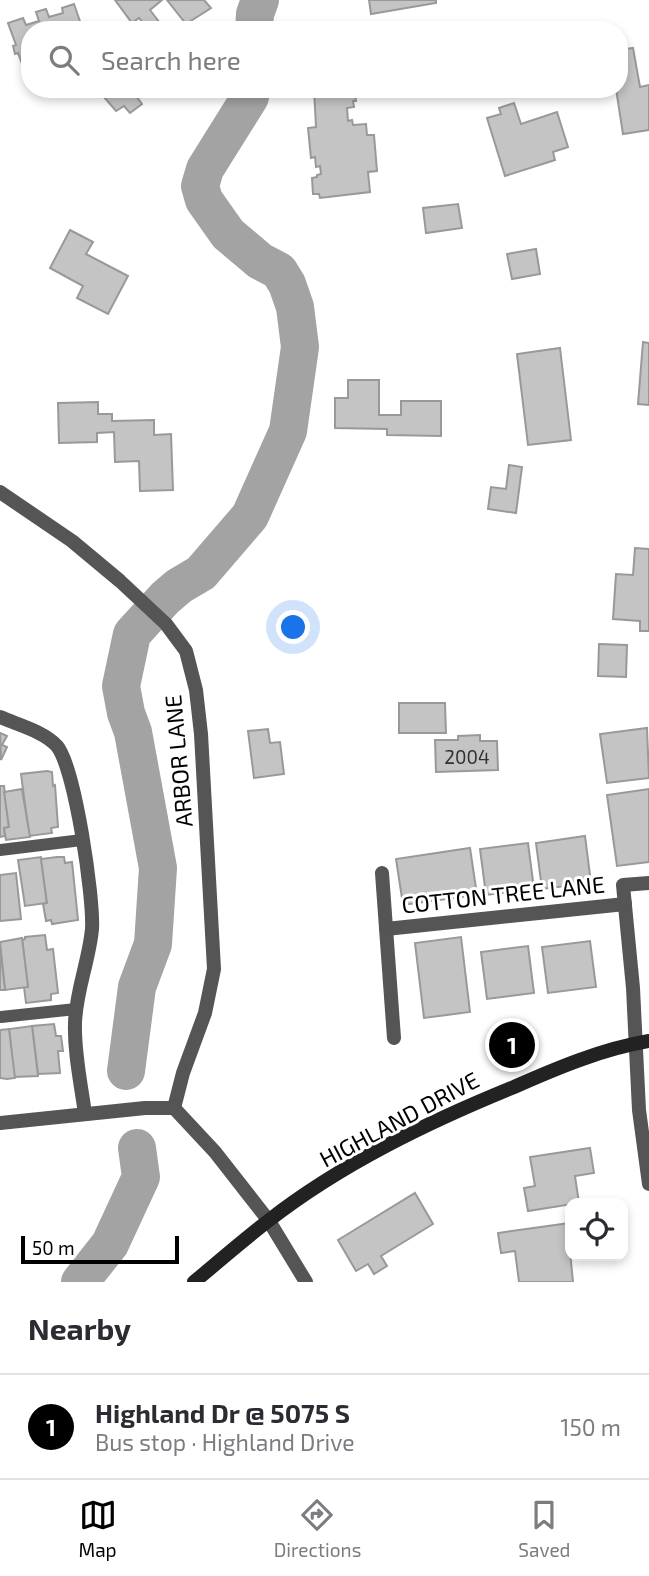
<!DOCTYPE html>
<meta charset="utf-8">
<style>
body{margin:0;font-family:"Exo 2",sans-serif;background:#f7f7f7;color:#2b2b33}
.controls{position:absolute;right:21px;bottom:21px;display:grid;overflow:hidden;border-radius:14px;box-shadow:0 4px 10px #0003}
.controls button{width:63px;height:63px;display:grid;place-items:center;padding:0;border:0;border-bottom:2px solid #e1e1e2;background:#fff;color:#2b2b33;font:35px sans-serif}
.scale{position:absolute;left:21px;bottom:18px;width:158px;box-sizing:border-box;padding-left:7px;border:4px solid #000;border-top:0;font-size:19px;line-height:24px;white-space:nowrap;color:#000;-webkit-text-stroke:5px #fff;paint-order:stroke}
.you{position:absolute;left:294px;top:628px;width:24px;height:24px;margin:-18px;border:5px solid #fff;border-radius:50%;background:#1a73e8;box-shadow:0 0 0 10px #1a73e833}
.badge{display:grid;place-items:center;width:46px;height:46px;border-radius:50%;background:#000;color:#fff;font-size:23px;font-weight:700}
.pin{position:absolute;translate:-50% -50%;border:4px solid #fff;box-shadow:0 2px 7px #0006}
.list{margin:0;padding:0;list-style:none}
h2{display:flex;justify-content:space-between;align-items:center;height:91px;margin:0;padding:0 28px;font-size:30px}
h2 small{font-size:23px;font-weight:400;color:#7c7c81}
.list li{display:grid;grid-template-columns:46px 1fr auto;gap:21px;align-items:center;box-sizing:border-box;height:105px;padding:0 28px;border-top:2px solid #e1e1e2}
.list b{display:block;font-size:26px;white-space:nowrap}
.list p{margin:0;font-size:23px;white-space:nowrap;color:#7c7c81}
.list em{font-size:23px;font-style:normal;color:#7c7c81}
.icon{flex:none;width:38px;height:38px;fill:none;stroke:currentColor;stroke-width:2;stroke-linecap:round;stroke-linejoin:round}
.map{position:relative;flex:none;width:649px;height:1282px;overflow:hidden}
.search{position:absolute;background:#fff;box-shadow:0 4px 10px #0003;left:21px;right:21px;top:21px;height:77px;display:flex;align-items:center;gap:18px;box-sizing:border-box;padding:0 24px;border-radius:28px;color:#7c7c81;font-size:26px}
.sheet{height:196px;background:#fff}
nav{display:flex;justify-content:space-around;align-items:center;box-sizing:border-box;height:98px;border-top:2px solid #e1e1e2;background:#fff;font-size:19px;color:#7c7c81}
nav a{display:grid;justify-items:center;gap:4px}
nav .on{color:#000}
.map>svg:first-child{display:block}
</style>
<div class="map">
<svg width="649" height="1282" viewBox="0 0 649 1282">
<rect width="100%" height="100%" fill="#fff"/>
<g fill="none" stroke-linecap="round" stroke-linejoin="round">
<g stroke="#a3a3a3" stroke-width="38">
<path d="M254 30 255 14 260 0"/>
<path d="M126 1071 137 987 153 944 158 868 133 732 126 713 121 686 132 634 165 598 179 586 201 573 250 516 288 431 300 347 295 307 287 284 279 271 260 261 228 234 204 200 200 186 205 169 250 97 251 89"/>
<path d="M80 1282 110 1244 141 1177 137 1148"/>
</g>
</g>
<g fill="#c4c4c4" stroke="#999" stroke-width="2">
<path d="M115 0H162L150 10 160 23 152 30H148L139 18 132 23Z"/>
<path d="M167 0H204L211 8 186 24Z"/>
<path d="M369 0H436V3L371 14Z"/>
<path d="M74 4 83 30H30V70L25 72 18 53 15 54 13 46 16 45 8 23 23 18 26 25 39 21 36 12 46 9 49 17 63 13 62 8Z"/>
<path d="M633 48 640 87 649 85V130L623 134 616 89H619V50Z"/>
<path d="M97 89H131L142 104 130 113 124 106 116 111Z"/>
<path d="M314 89H354L356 101H353L354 107 347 108 348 121 352 120 353 125 366 124 367 135H374L377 171 368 172 370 192 320 198 319 194H313L312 178 317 177V175L321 174 320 166 316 167 315 157 311 158 308 128 316 127Z"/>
<path d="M514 103 521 124 557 112 568 147 553 152 555 160 505 176 487 118 501 114 499 108Z"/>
<path d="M458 204 462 228 426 233 423 208Z"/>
<path d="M70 230 93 242 86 254 128 276 108 314 77 298 83 286 50 268Z"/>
<path d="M536 249 540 274 512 279 507 254Z"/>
<path d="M643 342 649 343V405L638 404Z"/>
<path d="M560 348 571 440 528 445 517 354Z"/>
<path d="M348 380H379V415H401V401H441V436L387 435V429L335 428V398H348Z"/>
<path d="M98 402V414H112V421L154 420V435L171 434 173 490 140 491 139 461 115 462 114 432 97 433V442L59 443 58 403Z"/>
<path d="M509 465 522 467 516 513 488 509 491 487 506 489Z"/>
<path d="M635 548 649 549V631H640V621L613 619 616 574 633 575Z"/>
<path d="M599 644 627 645 626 677 598 676Z"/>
<path d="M399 703H445L446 733H399Z"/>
<path d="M647 728 649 778 607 783 600 734Z"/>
<path d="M268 729 270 743 280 742 284 774 254 778 248 731Z"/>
<path d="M0 733 7 736 2 745 7 747 1 760Z"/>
<path d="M480 735V741H497L498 770 436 772 435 740H458V736Z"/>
<path d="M47 771 52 772 53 786 55 785 58 827 51 828 52 833 29 836 21 774Z"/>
<path d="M0 786H4L9 827 4 828 5 836 0 837Z"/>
<path d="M22 789 30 837 6 840 4 828 9 827 4 792Z"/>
<path d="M649 789V862L617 866 607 795Z"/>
<path d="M585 836 591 883 542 889 536 843Z"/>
<path d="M528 843 534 889 486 895 480 849Z"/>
<path d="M470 848 477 895 403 905 396 859Z"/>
<path d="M41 857 47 903 25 906 18 860Z"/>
<path d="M57 857H64L65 863 72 862 78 920 52 924 51 920 46 921 43 904 47 903 41 859Z"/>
<path d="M16 873 21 919 0 921V875Z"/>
<path d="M45 935 47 950 53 949 58 993 51 994V1000L26 1003 24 987H28L22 940 25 939V937Z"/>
<path d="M461 937 470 1012 424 1018 415 943Z"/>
<path d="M22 938 28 987 5 990 0 942Z"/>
<path d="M590 941 596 987 548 993 542 947Z"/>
<path d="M528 946 534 993 487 999 481 952Z"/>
<path d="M0 947 5 990H0Z"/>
<path d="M54 1024 56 1036H61L63 1051H58L60 1073 38 1074 32 1026Z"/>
<path d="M32 1026 38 1076 14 1077 9 1029Z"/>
<path d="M9 1029 15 1078 7 1079 0 1078V1030Z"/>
<path d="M590 1148 594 1173 575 1176 579 1203 528 1211 524 1188 535 1186 530 1157Z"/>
<path d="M415 1193 433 1224 381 1256 387 1266 374 1274 368 1264 356 1271 338 1240Z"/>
<path d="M570 1223V1251L573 1282H519L515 1251 501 1253 498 1233Z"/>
</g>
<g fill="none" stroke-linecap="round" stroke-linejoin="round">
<g stroke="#555" stroke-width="12">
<path d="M0 850 82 840"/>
<path d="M1 1017 76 1009"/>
</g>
<g stroke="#555" stroke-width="14">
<path d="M0 492 72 541 120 581 166 624 186 651 196 690 201 734 214 969 205 1013 183 1073 174 1108"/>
<path d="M0 717C18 725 43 731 57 746 75 768 94 898 92 929 89 961 76 991 75 1023 74 1053 81 1084 85 1114"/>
<path d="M382 873 394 1038"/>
<path d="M649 883 623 885 633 988 639 1110 649 1184"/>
<path d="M386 929 625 904"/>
<path d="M0 1123 145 1108H174L215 1152 269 1221 306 1282"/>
</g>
<path stroke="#222" stroke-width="14" d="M194 1282C218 1262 242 1241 268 1221 341 1164 428 1122 514 1087 557 1068 602 1049 649 1041"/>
</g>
<g text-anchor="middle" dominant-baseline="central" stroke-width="6" stroke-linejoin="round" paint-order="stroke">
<g font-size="19" fill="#313131">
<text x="467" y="756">2004</text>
</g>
<g font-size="23" fill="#000" stroke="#fff">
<text transform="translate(178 761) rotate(-95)">ARBOR LANE</text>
<text transform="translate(503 894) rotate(-6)">COTTON TREE LANE</text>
<text transform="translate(399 1119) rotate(-28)">HIGHLAND DRIVE</text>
</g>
</g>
</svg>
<div class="controls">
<button><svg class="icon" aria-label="locate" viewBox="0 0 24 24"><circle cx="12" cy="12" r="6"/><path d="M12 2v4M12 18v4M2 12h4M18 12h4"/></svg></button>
</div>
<div class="scale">50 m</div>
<div class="you"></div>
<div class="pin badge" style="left:512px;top:1045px">1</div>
<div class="search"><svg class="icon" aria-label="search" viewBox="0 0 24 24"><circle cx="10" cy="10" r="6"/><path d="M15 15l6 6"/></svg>Search here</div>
</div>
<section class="sheet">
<h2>Nearby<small></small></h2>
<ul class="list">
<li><span class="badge">1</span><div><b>Highland Dr @ 5075 S</b><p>Bus stop · Highland Drive</p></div><em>150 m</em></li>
</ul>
</section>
<nav>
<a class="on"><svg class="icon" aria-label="map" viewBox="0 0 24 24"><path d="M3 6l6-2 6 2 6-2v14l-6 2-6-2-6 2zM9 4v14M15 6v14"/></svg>Map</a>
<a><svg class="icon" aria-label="directions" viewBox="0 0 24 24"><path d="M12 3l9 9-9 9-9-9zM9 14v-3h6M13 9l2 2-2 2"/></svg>Directions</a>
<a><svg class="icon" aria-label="saved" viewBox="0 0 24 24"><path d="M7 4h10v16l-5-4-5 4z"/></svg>Saved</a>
</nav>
